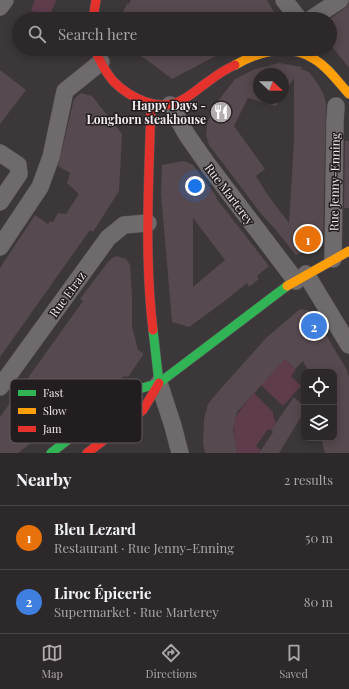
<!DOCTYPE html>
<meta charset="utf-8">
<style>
body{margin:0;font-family:"Playfair Display",serif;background:#393537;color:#f1f3f6}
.controls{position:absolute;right:12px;bottom:12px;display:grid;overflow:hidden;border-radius:8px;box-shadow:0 2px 10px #0003}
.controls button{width:36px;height:36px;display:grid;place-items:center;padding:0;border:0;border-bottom:1px solid #484547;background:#2d292b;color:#f1f3f6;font:20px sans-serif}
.compass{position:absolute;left:253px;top:68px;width:36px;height:36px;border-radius:50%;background:#2d292b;box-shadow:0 2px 10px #0003;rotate:112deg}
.you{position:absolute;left:195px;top:186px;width:14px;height:14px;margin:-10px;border:3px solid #fff;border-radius:50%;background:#1a73e8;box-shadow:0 0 0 6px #1a73e833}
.badge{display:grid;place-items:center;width:26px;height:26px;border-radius:50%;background:#b2abae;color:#fff;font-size:13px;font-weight:700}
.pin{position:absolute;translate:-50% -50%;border:2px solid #fff;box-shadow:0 1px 4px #0006}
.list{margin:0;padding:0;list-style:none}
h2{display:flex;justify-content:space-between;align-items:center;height:52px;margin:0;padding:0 16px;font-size:17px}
h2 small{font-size:13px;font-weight:400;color:#a7a6a9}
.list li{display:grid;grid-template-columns:26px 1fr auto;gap:12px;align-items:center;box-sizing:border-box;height:64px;padding:0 16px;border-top:1px solid #484547}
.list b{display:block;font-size:15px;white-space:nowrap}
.list p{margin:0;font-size:13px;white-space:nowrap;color:#a7a6a9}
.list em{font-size:13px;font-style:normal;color:#a7a6a9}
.icon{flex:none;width:22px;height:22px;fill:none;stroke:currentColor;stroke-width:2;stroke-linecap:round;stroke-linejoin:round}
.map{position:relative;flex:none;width:349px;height:453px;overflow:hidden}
.search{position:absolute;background:#2d292b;box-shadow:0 2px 10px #0003;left:12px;right:12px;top:12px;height:44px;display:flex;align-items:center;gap:10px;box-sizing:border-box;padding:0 14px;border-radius:22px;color:#a7a6a9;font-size:15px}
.sheet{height:180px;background:#2d292b}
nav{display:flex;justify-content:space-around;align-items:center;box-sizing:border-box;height:56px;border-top:1px solid #484547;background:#2d292b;font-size:11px;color:#a7a6a9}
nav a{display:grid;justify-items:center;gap:2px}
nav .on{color:#b2abae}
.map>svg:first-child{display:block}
</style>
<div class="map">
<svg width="349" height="453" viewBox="0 0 349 453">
<rect width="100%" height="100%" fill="#3c3739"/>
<g fill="#5f3c4c">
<path d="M35 0H56L49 19H44L31 10Z"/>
<path d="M284 360H286L295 369V371L291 376 301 386 283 406 261 385Z"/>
<path d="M254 393 273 412V416L276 422 271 430 268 429 256 446 261 450 259 453H237C231 420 232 419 254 393Z"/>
</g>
<g fill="#56494f" fill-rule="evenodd">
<path d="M131 0H267L278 19H119L127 4H129Z"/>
<path d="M349 4V68L330 44V19L345 8Z"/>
<path d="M129 49H229L172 79 147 60Z"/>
<path d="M279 63 302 67 301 69 309 72 318 84 324 95 326 104 323 244 296 255 275 229 262 215 209 145 206 135 207 124 212 111 211 110 235 79 255 69ZM259 74H283V95L294 78V141L289 223 267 194 256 176 265 169 234 126 248 98 276 106 281 98H259Z"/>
<path d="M0 70 26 90 0 124Z"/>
<path d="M81 93 92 96 122 134 119 191 93 232 90 230 0 357V268L35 215 48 224 50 221 53 222 58 213 66 214 79 194 67 183 70 173 58 166 74 99Z"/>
<path d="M345 141H349V208H344Z"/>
<path d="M183 161 187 162 193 165 217 197 216 198 269 266 257 276 259 279 249 287 247 283 222 303 189 327 172 322 161 194 162 165ZM193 218 225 260 193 287Z"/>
<path d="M117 256 126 259 130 265 132 295V326L138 350 143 353V355L128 377 125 376 97 393 18 453H0V417L83 301 80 299 108 262 112 258Z"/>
<path d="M300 309 308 310 317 322 325 333 348 372H347L349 376V453H325L321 438H334V372H309L303 361 295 369 285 359 237 412 233 430 237 453H205L203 443 204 419 208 404 216 394 266 338Z"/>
<path d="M294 397 304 406V412L279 453H259L273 432 271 430Z"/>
</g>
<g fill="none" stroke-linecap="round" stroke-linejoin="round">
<g stroke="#595456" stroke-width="18">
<g id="street">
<path d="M284 0 299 19"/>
<path d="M0 7 5 0"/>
<path d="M311 19 340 0"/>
<path d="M170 105 187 135 208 165 296 281"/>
<path d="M0 153 18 165 19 174 0 202"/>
<path d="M0 247 40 187 51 157 65 91 101 62"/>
<path d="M333 259 335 122 336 106"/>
<path d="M306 274 349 345"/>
<path d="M159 383 173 426 180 453"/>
<path d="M0 387 108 238 124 225 148 223"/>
</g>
</g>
<g stroke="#595456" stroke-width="10">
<g id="fast">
<path d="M153 330 159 383"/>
<path d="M51 453 129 392 159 383 287 286"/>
</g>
</g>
<g stroke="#595456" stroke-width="10">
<g id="slow">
<path d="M235 65C259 51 290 43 314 59 328 67 338 82 349 94"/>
<path d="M287 286 349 251"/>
</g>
</g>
<g stroke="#595456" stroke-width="10">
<g id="jam">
<path d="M93 19 96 0"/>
<path d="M95 49C99 60 105 71 113 81 130 98 159 113 182 100 192 95 200 87 209 81 217 75 226 69 235 65"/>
<path d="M151 104C149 179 144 256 153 330"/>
<path d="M87 453 143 410 159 383"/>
</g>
</g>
<use href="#street" stroke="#6f6a6c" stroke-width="17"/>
<use href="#fast" stroke="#30b455" stroke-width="9"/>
<use href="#slow" stroke="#ff9f0a" stroke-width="9"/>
<use href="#jam" stroke="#e5322d" stroke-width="9"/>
</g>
<defs>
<g id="restaurant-disc" transform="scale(1.15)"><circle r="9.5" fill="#b2abae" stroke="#221d1f"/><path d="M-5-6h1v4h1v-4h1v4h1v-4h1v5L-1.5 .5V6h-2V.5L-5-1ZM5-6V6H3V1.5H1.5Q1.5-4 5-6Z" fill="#fff"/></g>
</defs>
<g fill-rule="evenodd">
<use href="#restaurant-disc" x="221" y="112"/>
</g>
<g text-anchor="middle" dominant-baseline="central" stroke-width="3" stroke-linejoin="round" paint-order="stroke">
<g font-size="12" font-weight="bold" fill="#f2eaed" stroke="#221d1f" text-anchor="end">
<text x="206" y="105">Happy Days -<tspan x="206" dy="14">Longhorn steakhouse</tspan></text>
</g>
<g font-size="12" fill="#f2eaed" stroke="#221d1f">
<text transform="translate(334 182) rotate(-89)">Rue Jenny-Enning</text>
<text transform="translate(230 194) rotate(53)">Rue Marterey</text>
<text transform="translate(67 294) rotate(-54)">Rue Etraz</text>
</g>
</g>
<rect x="10" y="379" width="132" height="64" rx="6" fill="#221d1f" stroke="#605a5d" stroke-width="1"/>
<rect x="18" y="390" width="18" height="6" fill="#30b455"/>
<rect x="18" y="408" width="18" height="6" fill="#ff9f0a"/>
<rect x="18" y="426" width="18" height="6" fill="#e5322d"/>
<g font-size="11" fill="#f2eaed">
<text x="43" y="397">Fast</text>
<text x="43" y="415">Slow</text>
<text x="43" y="433">Jam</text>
</g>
</svg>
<div class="controls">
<button><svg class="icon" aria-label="locate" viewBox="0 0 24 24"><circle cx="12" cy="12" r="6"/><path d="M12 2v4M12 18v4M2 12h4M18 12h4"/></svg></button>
<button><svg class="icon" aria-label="layers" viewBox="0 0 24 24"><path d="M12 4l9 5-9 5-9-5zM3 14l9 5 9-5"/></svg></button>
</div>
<svg class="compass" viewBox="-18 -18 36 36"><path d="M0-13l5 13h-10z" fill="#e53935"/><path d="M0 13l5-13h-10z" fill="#a7a6a9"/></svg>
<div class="you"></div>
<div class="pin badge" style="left:308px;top:239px;background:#e8710a">1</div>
<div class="pin badge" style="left:314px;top:326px;background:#3f7fe0">2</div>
<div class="search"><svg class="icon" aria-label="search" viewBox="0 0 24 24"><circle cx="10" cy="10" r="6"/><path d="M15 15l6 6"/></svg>Search here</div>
</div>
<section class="sheet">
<h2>Nearby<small>2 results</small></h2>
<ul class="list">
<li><span class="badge" style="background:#e8710a">1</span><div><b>Bleu Lezard</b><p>Restaurant · Rue Jenny-Enning</p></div><em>50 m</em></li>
<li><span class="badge" style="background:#3f7fe0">2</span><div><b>Liroc Épicerie</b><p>Supermarket · Rue Marterey</p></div><em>80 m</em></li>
</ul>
</section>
<nav>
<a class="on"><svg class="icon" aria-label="map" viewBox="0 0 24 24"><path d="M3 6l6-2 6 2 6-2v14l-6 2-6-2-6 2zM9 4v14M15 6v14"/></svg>Map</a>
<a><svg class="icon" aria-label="directions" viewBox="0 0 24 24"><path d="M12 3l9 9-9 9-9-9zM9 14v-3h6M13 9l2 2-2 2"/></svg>Directions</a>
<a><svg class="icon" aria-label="saved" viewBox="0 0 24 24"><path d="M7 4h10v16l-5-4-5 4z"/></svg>Saved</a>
</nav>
